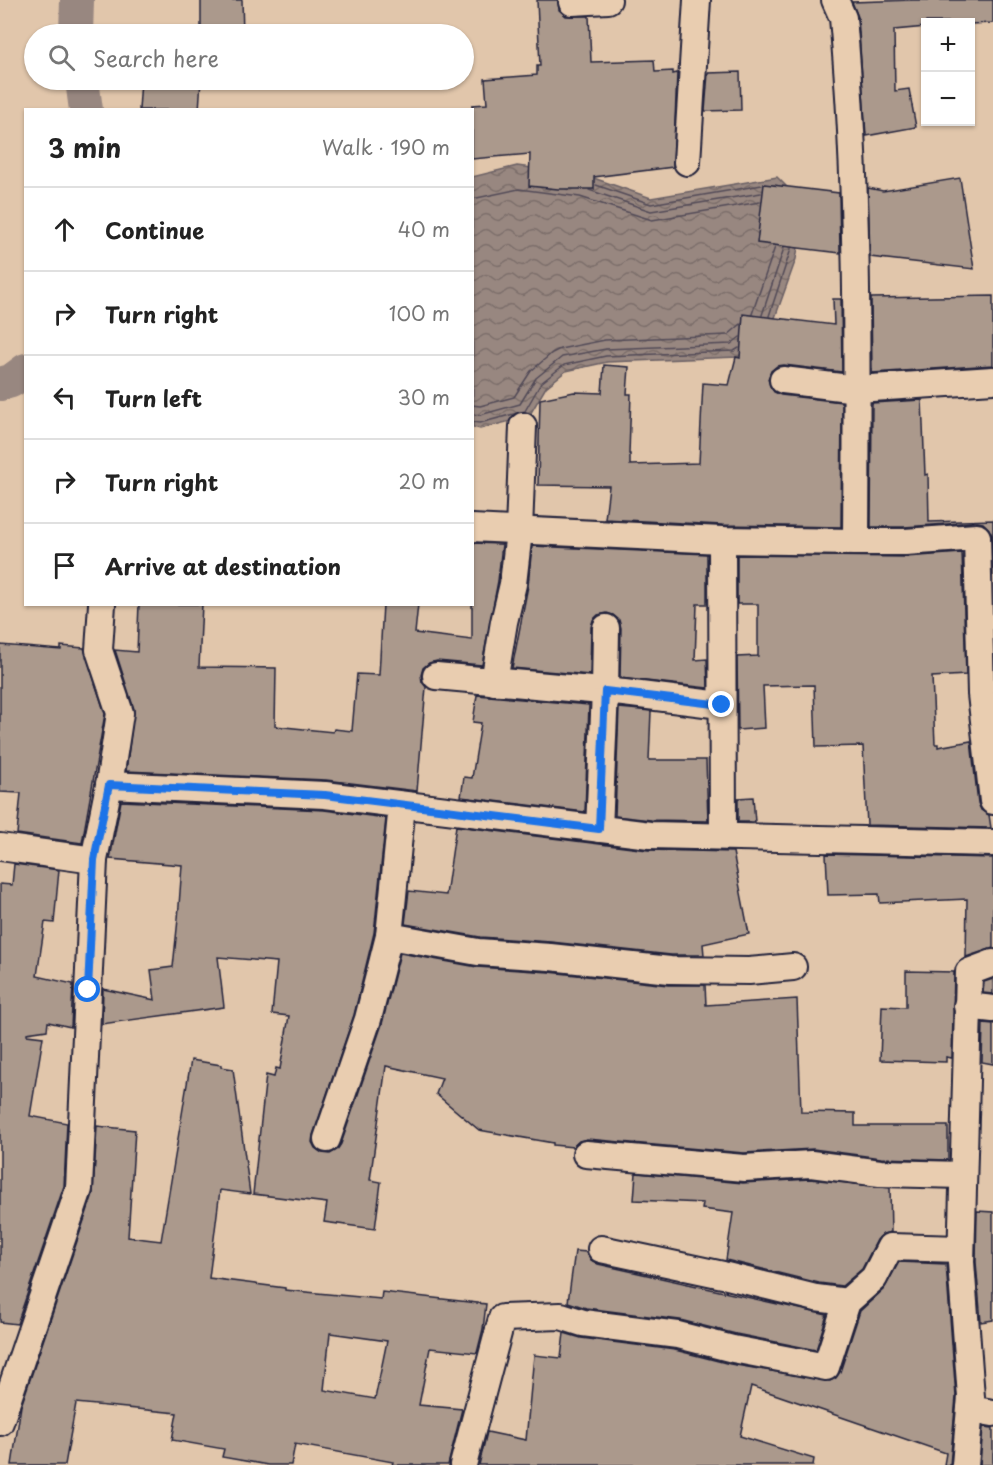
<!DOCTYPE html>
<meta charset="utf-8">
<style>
body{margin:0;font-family:"Playpen Sans",sans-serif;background:#f2f2f2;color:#222}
.controls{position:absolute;right:18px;top:18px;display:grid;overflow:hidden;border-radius:0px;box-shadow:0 2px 4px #0004}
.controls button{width:54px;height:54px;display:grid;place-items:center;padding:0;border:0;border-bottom:2px solid #e0e0e0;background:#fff;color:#222;font:30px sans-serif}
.stop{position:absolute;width:18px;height:18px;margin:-14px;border:4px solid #1a73e8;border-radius:50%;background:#fff}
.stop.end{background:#1a73e8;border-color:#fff;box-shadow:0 2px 6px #0008}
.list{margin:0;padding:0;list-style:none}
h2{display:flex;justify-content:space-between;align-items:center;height:78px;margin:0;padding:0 24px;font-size:26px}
h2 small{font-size:20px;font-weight:400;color:#767676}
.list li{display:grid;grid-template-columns:39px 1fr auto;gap:18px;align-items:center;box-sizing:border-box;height:84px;padding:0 24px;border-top:2px solid #e0e0e0}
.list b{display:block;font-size:22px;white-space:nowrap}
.list em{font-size:20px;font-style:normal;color:#767676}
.icon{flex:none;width:33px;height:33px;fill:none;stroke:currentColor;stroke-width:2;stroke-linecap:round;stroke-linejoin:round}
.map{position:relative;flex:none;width:993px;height:1465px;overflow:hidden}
.search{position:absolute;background:#fff;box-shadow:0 2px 4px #0004;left:24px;top:24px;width:450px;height:66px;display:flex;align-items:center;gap:15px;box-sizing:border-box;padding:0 21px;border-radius:33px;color:#767676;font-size:22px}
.panel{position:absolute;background:#fff;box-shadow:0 2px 4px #0004;left:24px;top:108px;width:450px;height:498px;border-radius:0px}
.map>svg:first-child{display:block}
</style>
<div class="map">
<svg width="993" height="1465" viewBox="0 0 993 1465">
<defs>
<pattern id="water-waves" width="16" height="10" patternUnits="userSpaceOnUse" patternTransform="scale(1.5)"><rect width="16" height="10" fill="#988780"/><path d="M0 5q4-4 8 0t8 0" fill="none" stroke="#7c6e6a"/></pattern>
</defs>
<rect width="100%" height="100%" fill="#e1c6ab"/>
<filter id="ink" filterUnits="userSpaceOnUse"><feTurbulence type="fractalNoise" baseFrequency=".0167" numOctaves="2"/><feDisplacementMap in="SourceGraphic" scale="12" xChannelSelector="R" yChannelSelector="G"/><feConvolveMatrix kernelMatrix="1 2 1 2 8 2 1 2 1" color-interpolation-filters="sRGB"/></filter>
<g filter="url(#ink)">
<path fill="url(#water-waves)" stroke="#695f64" stroke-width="1.5" d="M517 166 585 175 651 198 777 177 805 205 796 259 772 326 738 357 607 362 566 371 546 387 529 416 480 429 473 427 472 177Z"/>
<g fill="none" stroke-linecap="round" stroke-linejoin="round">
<g stroke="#514a57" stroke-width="1.5">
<path d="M596 185 651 204 762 185"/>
<path d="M589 190 651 211 761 193"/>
<path d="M472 199 519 189 580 197 652 220 760 202"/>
<path d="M752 314 775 247"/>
<path d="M762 315 784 248"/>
<path d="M769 316 791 249"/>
<path d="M472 405 480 406 514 397 531 371 552 353 560 349 605 340 728 335 741 324"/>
<path d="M472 414 480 415 520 404 536 378 562 357 606 349 731 344 740 337"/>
<path d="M472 422 480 423 525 411 541 383 564 365 606 356 734 351 739 348"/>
</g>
<g stroke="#988780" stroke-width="34">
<path d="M76 34 77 0"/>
<path d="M82 80 86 110"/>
<path d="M0 384 11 381 26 370"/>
</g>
</g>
<g fill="#ab998c" stroke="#22223b" stroke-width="1.5" fill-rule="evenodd">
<path d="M201 0H242L243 34H201Z"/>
<path d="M537 0H558L559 10 566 16H589L591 62 654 60 655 72 673 71V74L677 73 673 167 594 177V189H558L529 186 530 154 472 159V105L487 104 485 79 537 75V66H540Z"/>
<path d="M913 0H993V23L970 24V22H926V27L894 30 895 91 909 89 916 127 866 136 858 17 852 2Z"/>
<path d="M740 72 741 110 705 111 708 73Z"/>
<path d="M141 80H201L199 110H139Z"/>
<path d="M960 178 974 269 870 257 868 188 883 191Z"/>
<path d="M764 184 839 193 840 253 757 243Z"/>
<path d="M993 296V365L872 373 871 298Z"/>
<path d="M833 299H841L842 372 784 365 777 366 771 371 768 379 770 386 774 392 781 395 842 402 841 527 722 525 605 519 609 486 538 485 540 399 574 392 602 393 604 365 629 367 627 394H631L629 454H630V465L699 463 703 383 729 385 736 357 740 358 743 314 834 325Z"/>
<path d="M922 400 925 475 928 474 929 522 993 520V576L992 536 989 529 983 523 976 522 904 527H871L872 403Z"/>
<path d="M472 543 502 544 498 581 482 665 437 661 429 663 423 668 421 675 422 682 426 687 417 791 326 780 126 771 134 709 115 650 137 652 139 604H202L199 667 276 668 275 726 333 732 334 729 352 731 357 674 379 675 383 604H418L415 633 472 640Z"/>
<path d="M532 546 707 554V604H697L695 660 707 659 708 688 620 678 621 628 619 620 613 615 607 613 598 615 593 620 591 627 590 675 512 668 528 586Z"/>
<path d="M962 553 966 675 932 677 935 744H938V747L971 741 978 803 981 810 989 815 991 828 867 825 863 746 816 747 814 685 763 686 765 728 738 730 737 657 758 656V604H737V555L905 557Z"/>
<path d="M0 645 61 650V646L84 648 105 714 82 843 17 834 21 793 0 792Z"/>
<path d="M477 695 589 705 585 812 461 797 464 777 472 778 481 723 473 722Z"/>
<path d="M619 708 651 711 649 760H706L708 821 651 820 615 816Z"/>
<path d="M753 797 755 822H738V798Z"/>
<path d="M121 801 324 810 386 818 374 933 354 1015 313 1135 312 1142 315 1148 322 1153 330 1154 337 1150 341 1144 382 1024 400 953 477 967 549 972 668 985H705L706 1005 797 999 801 1112 855 1113V1126H948V1160L881 1158 813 1149 744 1153 587 1139 579 1141 573 1147 553 1145V1143L479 1130 436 1094 442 1078 386 1066 370 1180 381 1182 375 1229 324 1222 327 1203 253 1194 266 1075 274 1077 276 1068 280 1069 289 1016 272 1014 277 962 218 957 224 1007 102 1024 103 989 155 1000 151 970 173 967 178 919 182 865 110 859Z"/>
<path d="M456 826 648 850 733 852 749 934 703 944 704 955H671L551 942 480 937 405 924 409 891 446 895Z"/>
<path d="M826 854 993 858V948L966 957 967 899 880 903 879 894 828 895Z"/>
<path d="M14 864 59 870 54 923 45 922 37 976 73 984 71 1027 48 1022 47 1030 27 1033V1035L43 1037 30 1116 67 1123 64 1186 17 1324 0 1322V884L12 885Z"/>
<path d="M906 971 954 972 952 1058 946 1057V1062L880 1060 882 1006 906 1007Z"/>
<path d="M993 979V994L983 993 984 982Z"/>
<path d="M983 1023 993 1024V1064L982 1062Z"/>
<path d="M191 1060 221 1065V1067L233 1069 250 1194 220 1190 209 1278 285 1288V1290L381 1299 382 1292 486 1304 483 1329 477 1353 430 1348 419 1405 462 1409 448 1465H392L393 1462 295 1444 291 1465H268L222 1457 224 1449 172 1440 177 1413 76 1403 65 1465H12L21 1406 93 1194 97 1126 135 1130 128 1237 161 1241ZM330 1333 387 1341 375 1399 324 1390Z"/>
<path d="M636 1173 743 1183 810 1179 890 1188 891 1232 883 1234 877 1240 862 1269 842 1286 819 1283 726 1260 733 1213 702 1209 703 1203 634 1200Z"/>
<path d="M977 1211 993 1212V1320L981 1322 976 1262Z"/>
<path d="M575 1251 587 1252 591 1260 598 1264 827 1315 816 1350 736 1334 680 1320 586 1308 568 1302Z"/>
<path d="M899 1262 946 1264 956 1397 950 1465H944L946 1453 751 1386 740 1436 814 1459 813 1465H479L487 1432 526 1440 534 1355 561 1358 564 1333 581 1338 675 1350 730 1364 830 1381 836 1378 840 1372 860 1311 884 1289Z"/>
<path d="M983 1427 993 1428V1465H980Z"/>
</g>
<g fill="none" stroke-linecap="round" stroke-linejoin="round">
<g stroke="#22223b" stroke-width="30">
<g id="street">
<path d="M835 0 843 18C859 192 857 367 856 542H905L977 537 981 694 993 801"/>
<path d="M572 2 608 0"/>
<path d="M687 162 697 0"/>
<path d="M783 380 857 389 993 380"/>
<path d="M472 528 722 540 856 542"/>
<path d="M722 540 723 836"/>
<path d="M436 676 624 693 721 705"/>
<path d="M494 682 504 622 513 584 519 531 523 426"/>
<path d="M109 785 325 795 650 835 993 843"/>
<path d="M599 829 605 691 606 628"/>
<path d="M0 847 94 860"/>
<path d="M389 936 478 952 550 957 670 970 749 971 793 967"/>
<path d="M967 1006 993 1009"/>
<path d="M327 1139 368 1019 389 936 402 805"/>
<path d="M586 1154 744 1168 811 1164 880 1173 963 1175"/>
<path d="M601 1249 723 1275 816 1298 847 1302"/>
<path d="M970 1409 993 1413"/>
<path d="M0 1422 79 1189 94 860 109 785 120 713 99 650 102 604"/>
<path d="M463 1465 502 1318 561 1316 583 1323 678 1335 733 1349 826 1367 847 1302 874 1278 890 1247 961 1249"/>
<path d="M965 1465 971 1397 961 1262 969 972 993 963"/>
</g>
</g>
<use href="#street" stroke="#e9cdb0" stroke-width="26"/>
</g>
</g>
<g fill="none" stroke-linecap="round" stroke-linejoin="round" filter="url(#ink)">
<path stroke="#1a73e8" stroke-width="8" d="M88 990 94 860 109 785 325 795 599 829 605 691 722 705"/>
</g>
</svg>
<div class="controls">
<button>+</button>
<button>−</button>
</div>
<div class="stop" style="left:88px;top:990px"></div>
<div class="stop end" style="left:722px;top:705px"></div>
<div class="search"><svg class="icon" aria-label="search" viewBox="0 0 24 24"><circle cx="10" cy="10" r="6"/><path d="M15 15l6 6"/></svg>Search here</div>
<section class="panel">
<h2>3 min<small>Walk · 190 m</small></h2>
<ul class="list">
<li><svg class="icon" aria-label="ahead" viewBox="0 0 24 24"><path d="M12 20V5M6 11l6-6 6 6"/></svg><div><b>Continue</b></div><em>40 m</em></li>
<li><svg class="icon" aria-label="right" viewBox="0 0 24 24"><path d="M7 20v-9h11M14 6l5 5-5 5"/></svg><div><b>Turn right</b></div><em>100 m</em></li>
<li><svg class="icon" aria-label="left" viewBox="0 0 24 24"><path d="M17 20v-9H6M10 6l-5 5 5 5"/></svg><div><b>Turn left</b></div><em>30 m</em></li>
<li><svg class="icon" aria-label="right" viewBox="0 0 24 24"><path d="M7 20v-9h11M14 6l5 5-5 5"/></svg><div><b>Turn right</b></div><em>20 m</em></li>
<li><svg class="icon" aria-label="arrive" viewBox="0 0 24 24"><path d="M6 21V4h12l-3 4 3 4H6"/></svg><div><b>Arrive at destination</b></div></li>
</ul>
</section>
</div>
